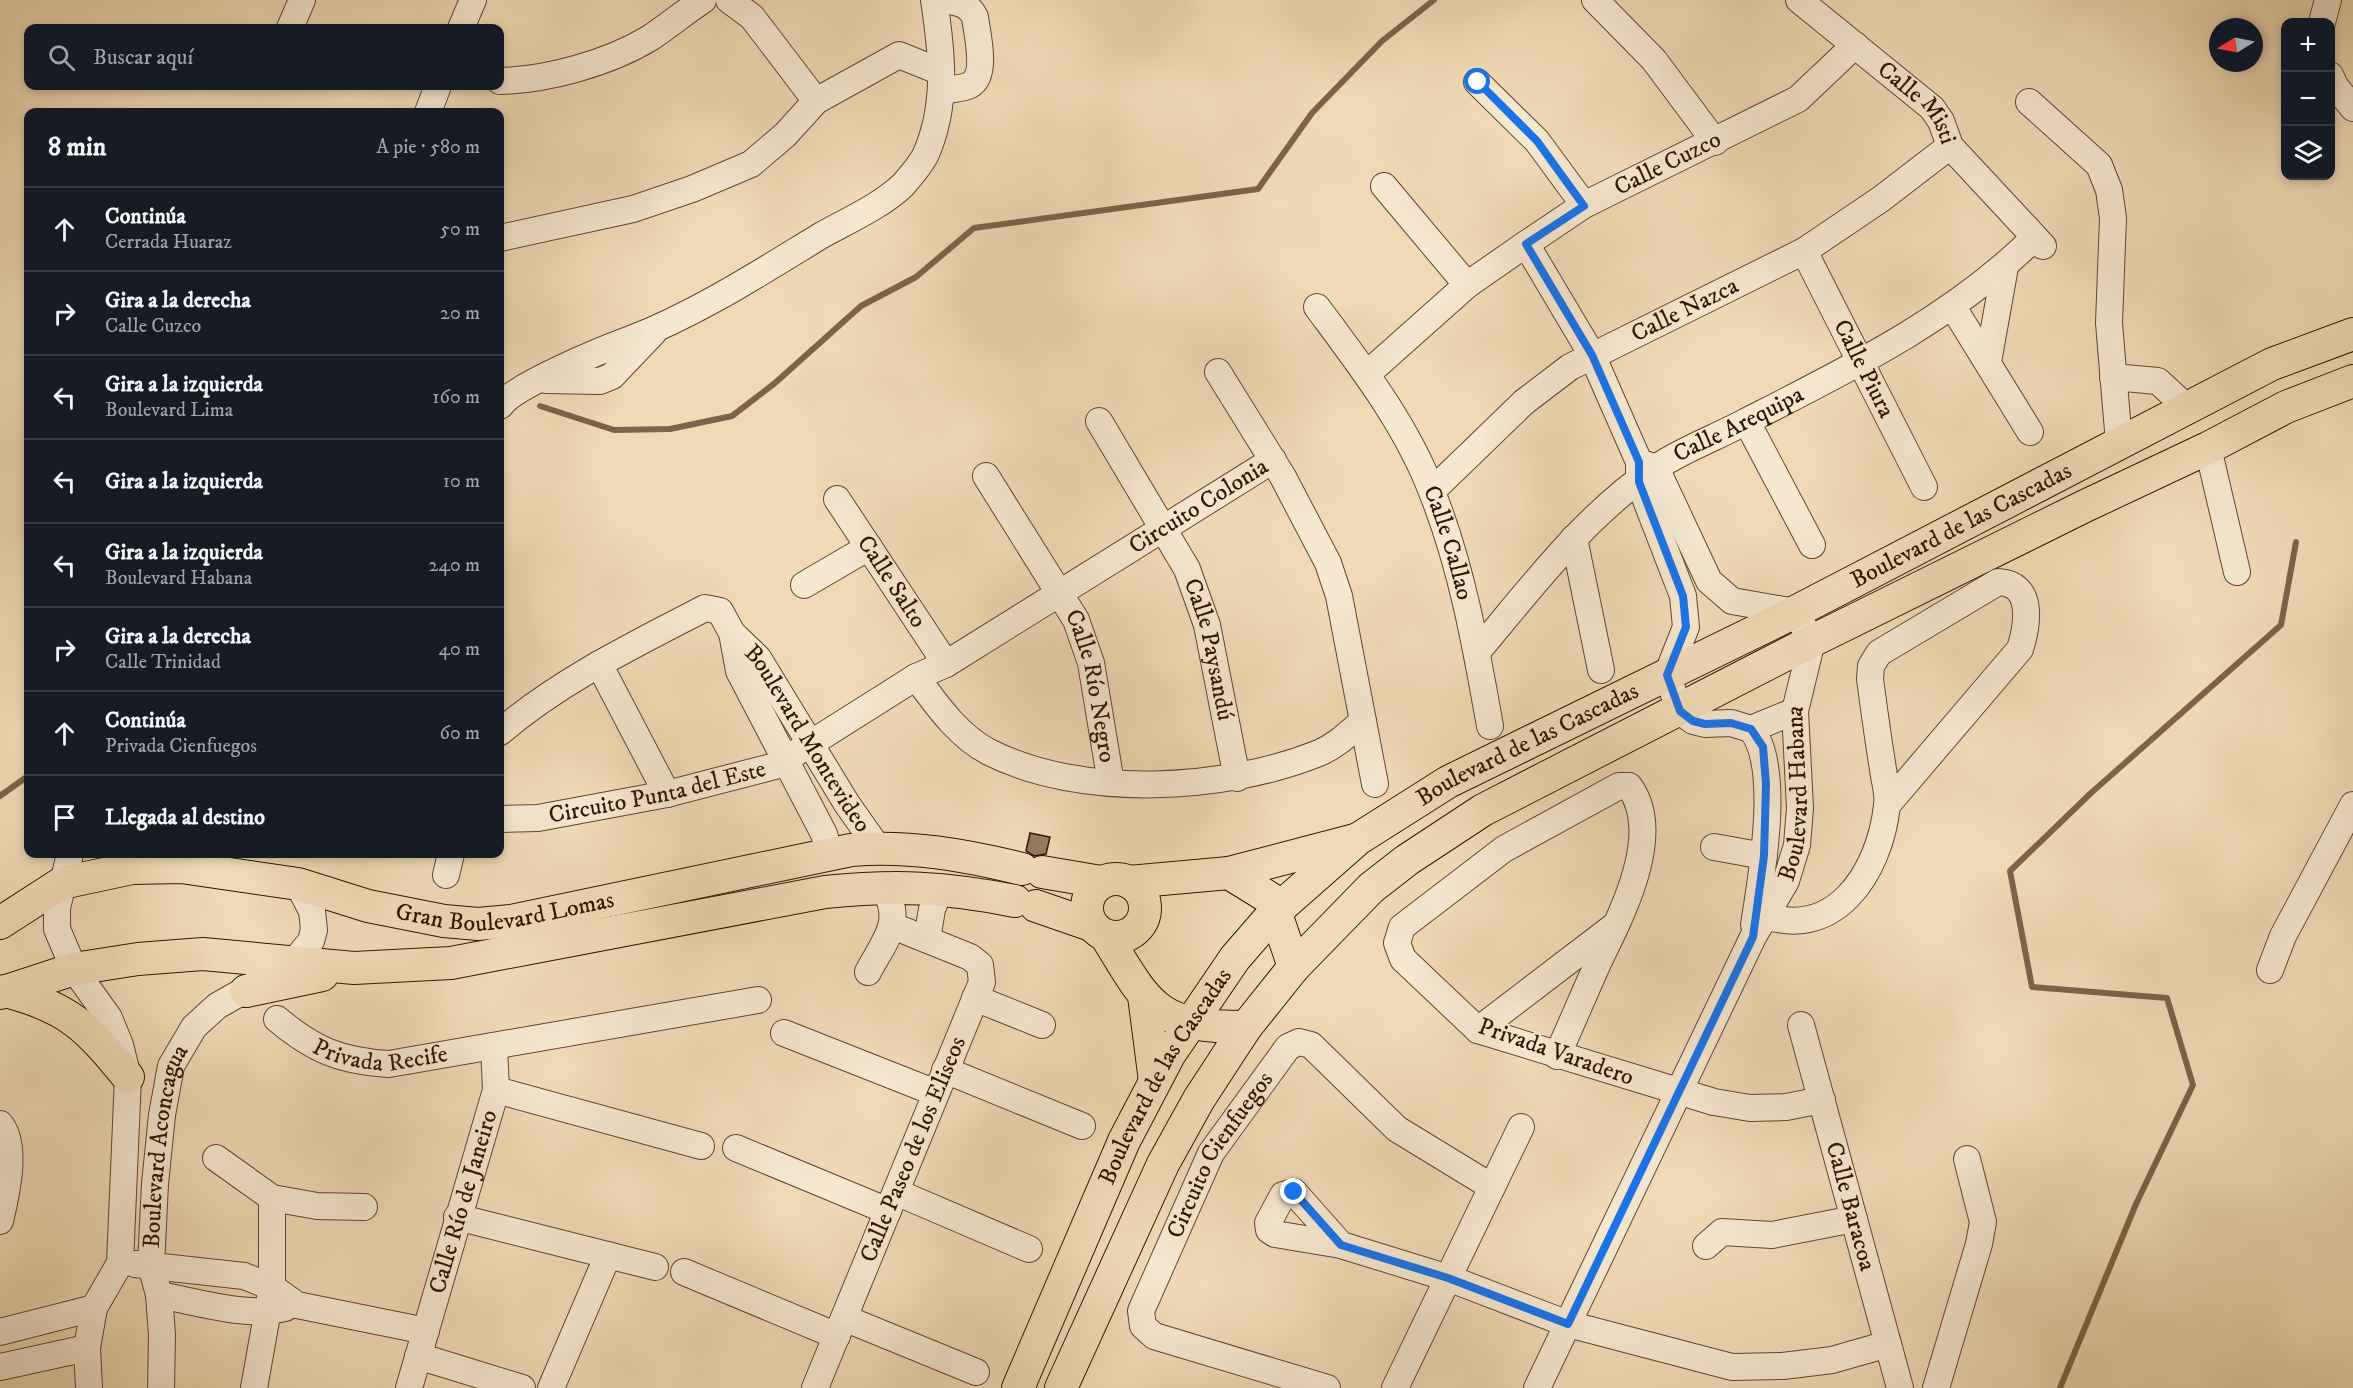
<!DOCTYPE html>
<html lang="es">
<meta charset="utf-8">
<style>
body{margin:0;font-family:"IM FELL DW Pica",serif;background:#20242c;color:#f1f3f6}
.controls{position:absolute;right:18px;top:18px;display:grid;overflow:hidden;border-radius:12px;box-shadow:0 3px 9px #0003}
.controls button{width:54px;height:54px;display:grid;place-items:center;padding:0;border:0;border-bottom:2px solid #363941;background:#171b24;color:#f1f3f6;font:30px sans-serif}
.compass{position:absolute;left:2209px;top:18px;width:54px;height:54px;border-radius:50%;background:#171b24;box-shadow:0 3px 9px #0003;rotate:260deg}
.stop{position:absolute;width:18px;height:18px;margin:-14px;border:4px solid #1a73e8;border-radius:50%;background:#fff}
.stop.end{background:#1a73e8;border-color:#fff;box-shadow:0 2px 6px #0008}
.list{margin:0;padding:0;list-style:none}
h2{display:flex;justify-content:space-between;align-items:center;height:78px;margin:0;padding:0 24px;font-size:26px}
h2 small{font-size:20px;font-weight:400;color:#9ea1a6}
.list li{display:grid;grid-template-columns:39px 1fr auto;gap:18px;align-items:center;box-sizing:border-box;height:84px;padding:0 24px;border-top:2px solid #363941}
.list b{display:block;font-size:22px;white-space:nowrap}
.list p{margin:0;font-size:20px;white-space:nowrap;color:#9ea1a6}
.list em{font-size:20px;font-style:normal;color:#9ea1a6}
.icon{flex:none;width:33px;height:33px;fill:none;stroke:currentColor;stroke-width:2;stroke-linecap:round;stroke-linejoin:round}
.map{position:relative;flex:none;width:2353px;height:1388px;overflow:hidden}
.search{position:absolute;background:#171b24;box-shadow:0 3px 9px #0003;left:24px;top:24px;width:480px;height:66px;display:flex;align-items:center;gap:15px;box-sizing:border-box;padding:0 21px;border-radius:12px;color:#9ea1a6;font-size:22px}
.panel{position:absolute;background:#171b24;box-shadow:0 3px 9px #0003;left:24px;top:108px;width:480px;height:750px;border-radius:12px}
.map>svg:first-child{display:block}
</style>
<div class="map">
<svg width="2353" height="1388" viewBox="0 0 2353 1388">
<rect width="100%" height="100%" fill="#f0dab6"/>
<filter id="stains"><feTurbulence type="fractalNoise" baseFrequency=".00333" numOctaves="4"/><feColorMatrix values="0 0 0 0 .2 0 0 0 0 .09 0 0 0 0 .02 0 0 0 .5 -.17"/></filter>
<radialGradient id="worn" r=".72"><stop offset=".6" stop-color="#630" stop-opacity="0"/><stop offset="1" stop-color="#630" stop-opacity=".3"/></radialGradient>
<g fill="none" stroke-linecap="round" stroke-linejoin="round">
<g stroke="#7d634a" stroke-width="6">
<path d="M540 406 614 430 670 429 732 416 775 383 861 306 916 277 974 228 1258 189 1312 113 1382 41 1434 0"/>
<path d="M0 796 28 776"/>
<path d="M2060 1388 2136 1204 2193 1085 2167 998 2032 987 2010 871 2091 793 2281 625 2296 542"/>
</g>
</g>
<path fill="#947b60" stroke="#311503" stroke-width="1.5" d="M1030 833 1050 837 1046 854 1034 856 1026 851Z"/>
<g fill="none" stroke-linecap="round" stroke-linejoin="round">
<g stroke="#614630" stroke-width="28">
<g id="minor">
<path d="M729 0 752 17 816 101"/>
<path d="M1595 0 1654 60 1715 142"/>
<path id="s1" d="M1799 0 1932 108 1941 121 1950 146 2043 246"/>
<path d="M2322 22 2328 0"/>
<path d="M290 28 302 0"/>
<path d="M461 28 473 0"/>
<path d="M2330 75 2335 86 2353 108"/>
<path d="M500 81C547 80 609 63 650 38 668 26 685 12 703 0"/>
<path d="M1477 82 1537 141 1584 205"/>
<path d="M942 91C950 89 962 89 970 85 988 75 977 34 975 17 968 3 958 3 944 0"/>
<path d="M2029 102 2099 165 2109 190 2113 218 2109 323 2119 443"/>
<path d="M428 112 438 86"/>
<path d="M1384 186 1467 285"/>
<path d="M500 238 633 209 692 189 751 164 785 135 816 101 899 55 941 72"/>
<path d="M1526 244 1592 355 1639 462V482L1683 596 1686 627 1667 675 1680 711 1693 721 1705 724 1731 723 1751 729C1782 767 1761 878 1754 925"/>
<path id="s2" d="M1804 251 1924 487"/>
<path id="s3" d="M1317 307C1360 365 1406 424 1432 492 1462 567 1476 647 1490 726"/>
<path d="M1953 307 2030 432"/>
<path d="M1988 362 2005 267"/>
<path d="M1218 372 1283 477 1328 563 1339 596 1375 784"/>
<path id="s4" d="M1367 374 1467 285 1526 244 1584 205 1798 99 1855 45"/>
<path d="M2113 377 2158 381 2187 408"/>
<path d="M546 380 600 381 612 376 653 333"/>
<path d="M500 406C513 386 604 349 631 339 698 313 761 272 822 235 849 220 881 206 903 185 910 177 920 165 925 156 948 106 942 52 934 0"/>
<path id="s5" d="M1099 421 1187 569 1207 625 1237 778"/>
<path d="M1747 422 1812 545"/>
<path d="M2208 448 2237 572"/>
<path id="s6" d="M986 476 1076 620 1091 663 1111 783"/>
<path id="s7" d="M1432 491 1524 402 1570 367 1804 251 1881 199 1950 146"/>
<path id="s8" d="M837 499 946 664"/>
<path d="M1574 538 1601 670"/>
<path d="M804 585 869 547"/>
<path d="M732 633 739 671 824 834 830 854"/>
<path id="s9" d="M1477 652C1532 587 1585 515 1657 467 1684 449 1717 437 1745 422 1847 370 1952 319 2034 238"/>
<path d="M599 664 667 794"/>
<path d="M916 677C936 704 958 736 989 752 1081 799 1225 791 1319 753 1336 746 1349 733 1363 721"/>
<path d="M1751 729 1795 711"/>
<path id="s10" d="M500 732C561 680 634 645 705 608L720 611 732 633 758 658 847 804 878 848"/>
<path id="s11" d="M500 819 538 818 667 794 775 766 916 677 946 664 1273 460"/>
<path d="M1714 847 1764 856"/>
<path d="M70 854 57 908V929L74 969 109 1018 120 1045 128 1077 120 1263 94 1308 87 1348 89 1388"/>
<path d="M446 875 451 854"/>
<path d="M1756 912C1833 946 1880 873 1887 805 1889 794 1884 780 1883 769 1878 739 1874 709 1870 679L1871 666 1879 653 1998 582C2034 583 2028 624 2020 649L1888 804"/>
<path d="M927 939 932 909 941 888"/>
<path d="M2270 970 2283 936 2353 805"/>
<path d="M868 972C884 941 906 920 882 886"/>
<path d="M975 998 1042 1025"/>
<path id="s12" d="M277 1019C314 1050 340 1061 389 1064L758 1000"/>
<path id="s13" d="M1801 1025 1900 1388"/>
<path d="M1478 1030 1613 927"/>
<path d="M784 1033 936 1093"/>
<path d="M1557 1056C1571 1025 1584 994 1598 963 1620 917 1665 834 1629 786H1619L1504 849 1402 927 1397 943 1403 959 1478 1030 1714 1102 1750 1108 1786 1107 1822 1100"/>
<path d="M945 1070 1082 1126"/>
<path d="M496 1090 701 1146"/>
<path d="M0 1124C18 1145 6 1196 0 1221"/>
<path d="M736 1148 888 1211"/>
<path d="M216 1158 272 1198 317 1206 364 1207"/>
<path d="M896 1192 1029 1249"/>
<path d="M457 1217 655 1267"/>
<path d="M1341 1245 1294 1192 1283 1195 1268 1223 1269 1230 1275 1234 1341 1245 1448 1278 1568 1324 1732 1367 1783 1366 1832 1360 1888 1344"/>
<path d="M1706 1246 1722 1232 1772 1235 1854 1219"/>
<path d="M135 1264 244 1276 272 1287 297 1305 426 1331"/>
<path d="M684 1272 837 1336"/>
<path d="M159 1295C199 1302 246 1318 285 1308"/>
<path d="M844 1318 976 1372"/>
<path d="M0 1332 94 1308"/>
<path d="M418 1356 522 1388"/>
<path d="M0 1367 87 1348"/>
<path id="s14" d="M161 1388 162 1335 159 1295 151 1265 155 1184 162 1115 171 1066 194 1027 217 1006 293 963 311 941 314 930 312 911 298 884"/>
<path d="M254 1388 272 1287V1198"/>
<path id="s15" d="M409 1388 496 1090 494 1046"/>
<path d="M551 1388 608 1255"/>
<path id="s16" d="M815 1388 982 982 980 965 970 957 893 926"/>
<path id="s17" d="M1327 1388 1154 1336 1143 1326 1141 1311 1211 1153 1288 1047 1299 1042 1311 1045 1397 1129 1492 1187"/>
<path d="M1395 1388 1521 1127"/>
<path id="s18" d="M1537 1388 1753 937 1786 881 1797 845 1800 808 1795 711 1812 641 1795 612 1732 601 1709 581 1656 468 1639 462"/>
<path d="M1936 1388 1979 1244 1983 1222 1967 1159"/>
</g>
</g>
<g stroke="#311503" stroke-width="34">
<g id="major">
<path d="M1042 872 1101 882"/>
<path d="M1229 873 1355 840"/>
<circle cx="1116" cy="908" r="29"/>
<path d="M1129 882 1229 873 1271 899 1294 967"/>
<path d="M1036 906 1091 925"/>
<path id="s19" d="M0 923 62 883 132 868 181 867 298 884 368 906 444 921 478 924 511 921 851 850C909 845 965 855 1022 869"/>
<path d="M1106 936C1150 1009 1157 1027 1246 1027"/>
<path d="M5 991C69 1007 88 1028 128 1077"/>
<path d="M246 991 322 975"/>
<path d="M0 993 74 969 138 959 203 954 354 968 451 963 825 892C897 885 944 887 1015 901"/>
<path d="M1144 996 1155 1081"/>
<path id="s20" d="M1018 1388 1124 1141 1169 1055 1235 958 1275 912 1358 839 1448 782 1795 612 2272 364 2353 334"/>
<path d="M1061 1388 1163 1164 1199 1099 1246 1027 1294 967 1371 888 1407 860 1483 810 1812 641 2085 506 2208 448 2286 407 2353 381"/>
</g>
</g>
<use href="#minor" stroke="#f5e7d0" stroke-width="26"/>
<use href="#major" stroke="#f0dab6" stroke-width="32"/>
</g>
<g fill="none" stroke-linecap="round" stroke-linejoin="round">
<path stroke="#1a73e8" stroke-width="8" d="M1294 1192 1341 1245 1448 1278 1568 1324 1753 937 1764 856 1766 784 1763 747 1751 729 1731 723 1705 724 1693 721 1680 711 1667 675 1686 627 1683 596 1639 482V462L1592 355 1526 244 1584 206 1537 141 1478 82"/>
</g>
<g text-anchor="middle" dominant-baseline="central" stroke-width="5" stroke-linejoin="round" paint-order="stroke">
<g font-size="24" fill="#311503" stroke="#f5e7d0">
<text stroke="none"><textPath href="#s1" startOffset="158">Calle Misti</textPath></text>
<text stroke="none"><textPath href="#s4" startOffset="369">Calle Cuzco</textPath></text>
<text stroke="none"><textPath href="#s7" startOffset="314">Calle Nazca</textPath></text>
<text stroke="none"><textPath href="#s2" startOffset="132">Calle Piura</textPath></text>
<text stroke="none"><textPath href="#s9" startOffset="351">Calle Arequipa</textPath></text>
<text stroke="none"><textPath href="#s11" startOffset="778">Circuito Colonia</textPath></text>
<text stroke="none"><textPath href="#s20" startOffset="1335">Boulevard de las Cascadas</textPath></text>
<text stroke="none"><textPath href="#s3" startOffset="272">Calle Callao</textPath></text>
<text stroke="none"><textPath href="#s8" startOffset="99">Calle Salto</textPath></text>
<text stroke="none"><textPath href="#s5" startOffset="256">Calle Paysandú</textPath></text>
<text stroke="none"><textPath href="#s6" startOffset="238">Calle Río Negro</textPath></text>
<text stroke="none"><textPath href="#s10" startOffset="411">Boulevard Montevideo</textPath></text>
<text stroke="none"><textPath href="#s20" startOffset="849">Boulevard de las Cascadas</textPath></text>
<text stroke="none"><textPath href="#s11" startOffset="160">Circuito Punta del Este</textPath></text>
<text stroke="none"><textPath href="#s18" startOffset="654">Boulevard Habana</textPath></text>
<text stroke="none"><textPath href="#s19" startOffset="525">Gran Boulevard Lomas</textPath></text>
<text stroke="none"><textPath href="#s12" startOffset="114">Privada Recife</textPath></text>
<text transform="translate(1556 1052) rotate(19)">Privada Varadero</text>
<text stroke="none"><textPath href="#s20" startOffset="345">Boulevard de las Cascadas</textPath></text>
<text stroke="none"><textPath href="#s14" startOffset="244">Boulevard Aconcagua</textPath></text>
<text stroke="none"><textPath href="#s16" startOffset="258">Calle Paseo de los Eliseos</textPath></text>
<text stroke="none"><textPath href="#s17" startOffset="386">Circuito Cienfuegos</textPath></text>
<text stroke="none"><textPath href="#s15" startOffset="194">Calle Río de Janeiro</textPath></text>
<text stroke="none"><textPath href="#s13" startOffset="188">Calle Baracoa</textPath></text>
</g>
</g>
<rect width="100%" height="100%" filter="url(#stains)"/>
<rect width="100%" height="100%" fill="url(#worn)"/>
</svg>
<div class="controls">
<button>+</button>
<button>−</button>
<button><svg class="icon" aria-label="layers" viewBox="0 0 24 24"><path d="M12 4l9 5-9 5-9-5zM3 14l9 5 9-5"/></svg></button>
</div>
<svg class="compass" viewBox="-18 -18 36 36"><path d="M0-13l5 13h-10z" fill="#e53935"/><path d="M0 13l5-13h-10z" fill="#9ea1a6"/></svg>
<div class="stop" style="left:1478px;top:82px"></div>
<div class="stop end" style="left:1294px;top:1192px"></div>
<div class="search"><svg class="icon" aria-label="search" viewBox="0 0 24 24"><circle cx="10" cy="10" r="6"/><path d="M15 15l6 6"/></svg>Buscar aquí</div>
<section class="panel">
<h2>8 min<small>A pie · 580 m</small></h2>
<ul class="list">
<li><svg class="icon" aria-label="ahead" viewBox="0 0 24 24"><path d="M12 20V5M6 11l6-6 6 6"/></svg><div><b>Continúa</b><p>Cerrada Huaraz</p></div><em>50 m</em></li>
<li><svg class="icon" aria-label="right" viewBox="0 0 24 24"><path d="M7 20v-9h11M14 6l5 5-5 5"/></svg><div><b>Gira a la derecha</b><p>Calle Cuzco</p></div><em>20 m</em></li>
<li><svg class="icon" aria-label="left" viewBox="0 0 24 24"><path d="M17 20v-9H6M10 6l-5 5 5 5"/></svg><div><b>Gira a la izquierda</b><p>Boulevard Lima</p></div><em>160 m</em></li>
<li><svg class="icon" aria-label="left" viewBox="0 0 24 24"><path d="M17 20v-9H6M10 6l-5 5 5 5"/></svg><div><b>Gira a la izquierda</b></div><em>10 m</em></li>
<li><svg class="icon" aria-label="left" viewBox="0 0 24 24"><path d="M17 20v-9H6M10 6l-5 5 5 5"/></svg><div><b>Gira a la izquierda</b><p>Boulevard Habana</p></div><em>240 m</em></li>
<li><svg class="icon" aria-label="right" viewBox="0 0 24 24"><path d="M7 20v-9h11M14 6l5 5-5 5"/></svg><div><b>Gira a la derecha</b><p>Calle Trinidad</p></div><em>40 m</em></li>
<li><svg class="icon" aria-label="ahead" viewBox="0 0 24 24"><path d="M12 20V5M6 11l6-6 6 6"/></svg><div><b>Continúa</b><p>Privada Cienfuegos</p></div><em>60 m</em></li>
<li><svg class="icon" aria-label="arrive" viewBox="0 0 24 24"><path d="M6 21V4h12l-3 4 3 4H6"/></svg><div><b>Llegada al destino</b></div></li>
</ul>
</section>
</div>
